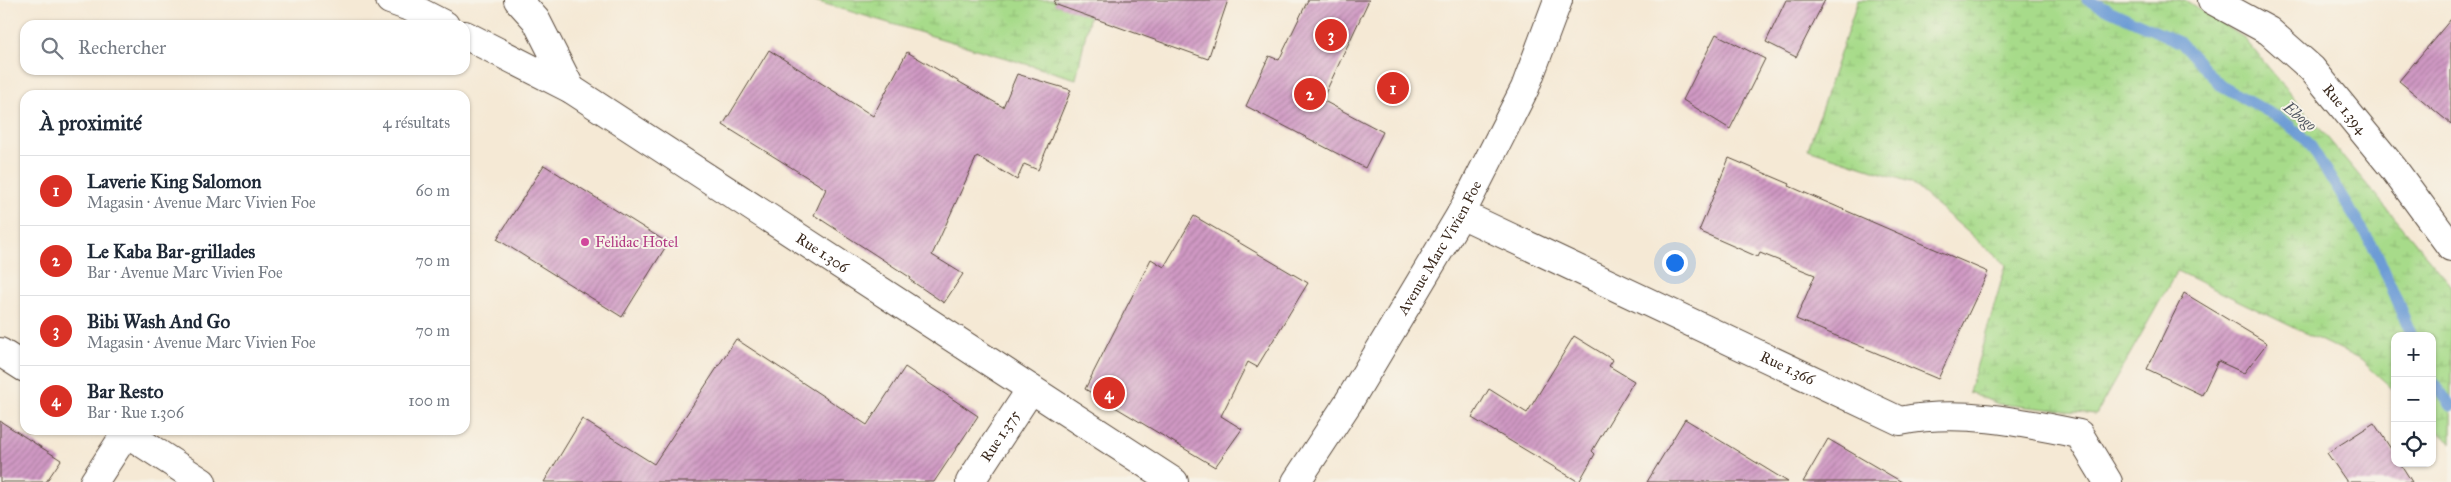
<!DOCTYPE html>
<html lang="fr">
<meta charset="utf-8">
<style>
body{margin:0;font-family:"IM FELL Great Primer",serif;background:#f6f6f7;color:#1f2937}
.controls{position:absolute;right:15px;bottom:15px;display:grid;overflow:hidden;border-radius:10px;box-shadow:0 1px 4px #0004}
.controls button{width:45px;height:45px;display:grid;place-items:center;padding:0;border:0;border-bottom:1px solid #e0e1e3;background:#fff;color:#1f2937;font:25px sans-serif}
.you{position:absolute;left:1674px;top:262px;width:18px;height:18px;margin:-12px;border:4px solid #fff;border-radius:50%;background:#1a73e8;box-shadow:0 0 0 8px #1a73e833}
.badge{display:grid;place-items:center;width:32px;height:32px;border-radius:50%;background:#d93025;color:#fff;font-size:16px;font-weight:700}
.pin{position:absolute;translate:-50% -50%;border:2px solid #fff;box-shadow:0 1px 5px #0006}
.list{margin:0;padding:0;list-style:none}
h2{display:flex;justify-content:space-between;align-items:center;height:65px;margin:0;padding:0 20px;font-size:21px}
h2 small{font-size:16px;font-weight:400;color:#747a83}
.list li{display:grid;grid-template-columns:32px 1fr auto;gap:15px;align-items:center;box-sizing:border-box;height:70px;padding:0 20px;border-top:1px solid #e0e1e3}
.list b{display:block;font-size:19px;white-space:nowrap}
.list p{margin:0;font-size:16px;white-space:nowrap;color:#747a83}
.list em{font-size:16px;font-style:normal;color:#747a83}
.icon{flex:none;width:28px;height:28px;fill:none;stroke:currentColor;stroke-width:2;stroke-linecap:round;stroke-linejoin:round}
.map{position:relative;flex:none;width:2451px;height:482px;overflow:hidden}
.search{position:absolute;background:#fff;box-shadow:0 1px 4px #0004;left:20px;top:20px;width:450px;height:55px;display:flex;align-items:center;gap:12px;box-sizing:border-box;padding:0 18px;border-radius:15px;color:#747a83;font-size:19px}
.panel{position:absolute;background:#fff;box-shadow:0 1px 4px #0004;left:20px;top:90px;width:450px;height:345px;border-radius:15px}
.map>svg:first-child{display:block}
</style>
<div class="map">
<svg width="2451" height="482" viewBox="0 0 2451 482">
<defs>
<pattern id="wetland-marsh" width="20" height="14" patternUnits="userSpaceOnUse" patternTransform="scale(1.25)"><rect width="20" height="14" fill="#a7db8a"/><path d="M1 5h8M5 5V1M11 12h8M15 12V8" fill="none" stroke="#91bc77"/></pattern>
<pattern id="building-hatch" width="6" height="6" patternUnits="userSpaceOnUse" patternTransform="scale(1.25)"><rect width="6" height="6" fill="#d099c4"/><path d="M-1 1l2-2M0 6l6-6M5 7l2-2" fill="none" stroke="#aa7d9f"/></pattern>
</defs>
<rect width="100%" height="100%" fill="#f7f3e8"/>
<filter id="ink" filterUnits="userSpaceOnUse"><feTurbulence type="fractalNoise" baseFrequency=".02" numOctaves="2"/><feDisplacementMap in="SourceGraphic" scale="10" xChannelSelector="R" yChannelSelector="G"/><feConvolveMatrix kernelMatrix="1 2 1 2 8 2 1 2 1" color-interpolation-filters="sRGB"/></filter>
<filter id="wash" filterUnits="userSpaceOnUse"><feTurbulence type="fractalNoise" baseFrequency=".0096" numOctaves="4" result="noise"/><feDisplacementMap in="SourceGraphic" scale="20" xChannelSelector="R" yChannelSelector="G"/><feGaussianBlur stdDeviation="1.12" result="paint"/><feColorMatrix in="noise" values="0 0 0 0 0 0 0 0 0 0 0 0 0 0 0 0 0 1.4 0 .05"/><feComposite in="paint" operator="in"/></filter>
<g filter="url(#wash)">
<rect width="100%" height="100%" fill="#f5e9d5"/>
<g fill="url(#wetland-marsh)" stroke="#718254">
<path d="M812 0H1093L1076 79Z"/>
<path d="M1858 0H2185L2243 37 2451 285V443L2432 425V336H2395V391L2361 360 2177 271 2096 414 1998 404 1969 392 2006 265 1910 182 1808 149Z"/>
</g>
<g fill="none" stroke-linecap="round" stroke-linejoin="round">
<g stroke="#6d9cd5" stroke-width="11">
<path d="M2087 0 2181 43 2220 85 2283 120 2309 143 2377 253 2412 336"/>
<path d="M2432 380 2451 406"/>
</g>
</g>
<g id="blocks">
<g fill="url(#building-hatch)">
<path d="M1055 0H1228L1208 59 1054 4Z"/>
<path d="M1308 0H1369L1322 100 1383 132 1365 168 1246 106 1269 56 1279 60Z"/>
<path d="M1786 0H1825L1796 57 1766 42Z"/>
<path d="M2451 19V124L2399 81Z"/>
<path d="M1716 34 1765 59 1730 129 1683 100Z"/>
<path d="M769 50 873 116 907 52 1003 107 1017 74 1071 90 1038 170 1024 164 1017 180 977 156 932 255 963 274 944 303 910 280 911 278 814 215 826 189 723 125Z"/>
<path d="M1729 158 1790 184 1789 186 1988 272 1938 379 1796 319 1815 275 1760 253 1758 257 1699 231Z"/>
<path d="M544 165 668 243 622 317 497 239Z"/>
<path d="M1194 216 1308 283 1257 367 1248 362 1221 416 1242 429 1215 467 1085 389 1151 259 1164 267Z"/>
<path d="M2184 293 2267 343 2244 373 2218 361 2202 395 2147 369Z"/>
<path d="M1574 336 1613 360 1609 366 1634 381 1592 451 1595 454 1579 482 1472 418 1489 389 1527 413Z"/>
<path d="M736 339 867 425 905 367 978 416 934 482H544L582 419 654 464Z"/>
<path d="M1685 419 1788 482H1647Z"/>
<path d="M0 421 61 460 46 482H0Z"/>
<path d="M2374 423 2395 455V463H2400L2412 482H2347L2327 453Z"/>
<path d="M1828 439 1902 482H1803Z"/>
</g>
</g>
</g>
<g filter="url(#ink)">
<use href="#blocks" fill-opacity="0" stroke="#574739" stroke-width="1"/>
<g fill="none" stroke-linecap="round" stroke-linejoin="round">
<g stroke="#574739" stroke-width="30">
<g id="minor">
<path d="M390 0 412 8 445 25"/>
<path d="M518 0 536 20 571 89"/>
<path id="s1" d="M2212 0 2269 31 2312 69 2393 168 2451 247"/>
<path id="s2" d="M465 35 571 89 1174 482"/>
<path id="s3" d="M1461 214 1900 421C1960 409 2021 422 2079 434L2108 482"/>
<path d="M0 352 25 368"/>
<path d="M122 430 202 482"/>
<path d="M94 482 126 433"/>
<path id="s4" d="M970 482 1031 389"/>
</g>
</g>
<g stroke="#574739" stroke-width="30">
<g id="secondary">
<path id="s5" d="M1296 482 1348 403 1461 214 1525 88 1558 0"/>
</g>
</g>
<use href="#minor" stroke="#fff" stroke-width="28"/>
<use href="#secondary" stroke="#fff" stroke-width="28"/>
</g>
</g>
<circle fill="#d1479c" stroke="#f7f3e8" stroke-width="2" cx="585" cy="242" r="5"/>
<g text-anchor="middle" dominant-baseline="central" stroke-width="4" stroke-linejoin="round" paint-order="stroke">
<g font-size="15" fill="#3b2a1e" stroke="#f7f3e8">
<text stroke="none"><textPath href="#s1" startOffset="174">Rue 1.394</textPath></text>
<text stroke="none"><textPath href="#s5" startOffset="275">Avenue Marc Vivien Foe</textPath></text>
<text stroke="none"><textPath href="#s2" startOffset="419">Rue 1.306</textPath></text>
<text stroke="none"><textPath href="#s3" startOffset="361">Rue 1.366</textPath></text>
<text stroke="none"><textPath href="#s4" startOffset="55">Rue 1.375</textPath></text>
</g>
<g font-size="15" fill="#b23c85" stroke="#f7f3e8" text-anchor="start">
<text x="595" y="242">Felidac Hotel</text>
</g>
<g font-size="16" font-style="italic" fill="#4c525e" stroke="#f7f3e8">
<text transform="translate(2300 116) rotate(38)">Ebogo</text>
</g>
</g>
</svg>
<div class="controls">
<button>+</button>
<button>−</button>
<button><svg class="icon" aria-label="locate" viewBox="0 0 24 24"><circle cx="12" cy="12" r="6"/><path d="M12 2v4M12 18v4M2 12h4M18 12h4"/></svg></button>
</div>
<div class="you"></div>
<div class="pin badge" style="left:1393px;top:88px">1</div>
<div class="pin badge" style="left:1310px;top:94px">2</div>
<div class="pin badge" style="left:1331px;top:35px">3</div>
<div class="pin badge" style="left:1109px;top:393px">4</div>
<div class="search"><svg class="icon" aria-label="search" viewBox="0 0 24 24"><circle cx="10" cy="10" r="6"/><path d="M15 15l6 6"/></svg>Rechercher</div>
<section class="panel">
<h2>À proximité<small>4 résultats</small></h2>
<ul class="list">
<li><span class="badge">1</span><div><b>Laverie King Salomon</b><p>Magasin · Avenue Marc Vivien Foe</p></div><em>60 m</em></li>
<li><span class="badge">2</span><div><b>Le Kaba Bar-grillades</b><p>Bar · Avenue Marc Vivien Foe</p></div><em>70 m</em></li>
<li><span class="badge">3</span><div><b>Bibi Wash And Go</b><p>Magasin · Avenue Marc Vivien Foe</p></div><em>70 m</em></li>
<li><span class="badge">4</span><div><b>Bar Resto</b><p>Bar · Rue 1.306</p></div><em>100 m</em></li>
</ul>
</section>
</div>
